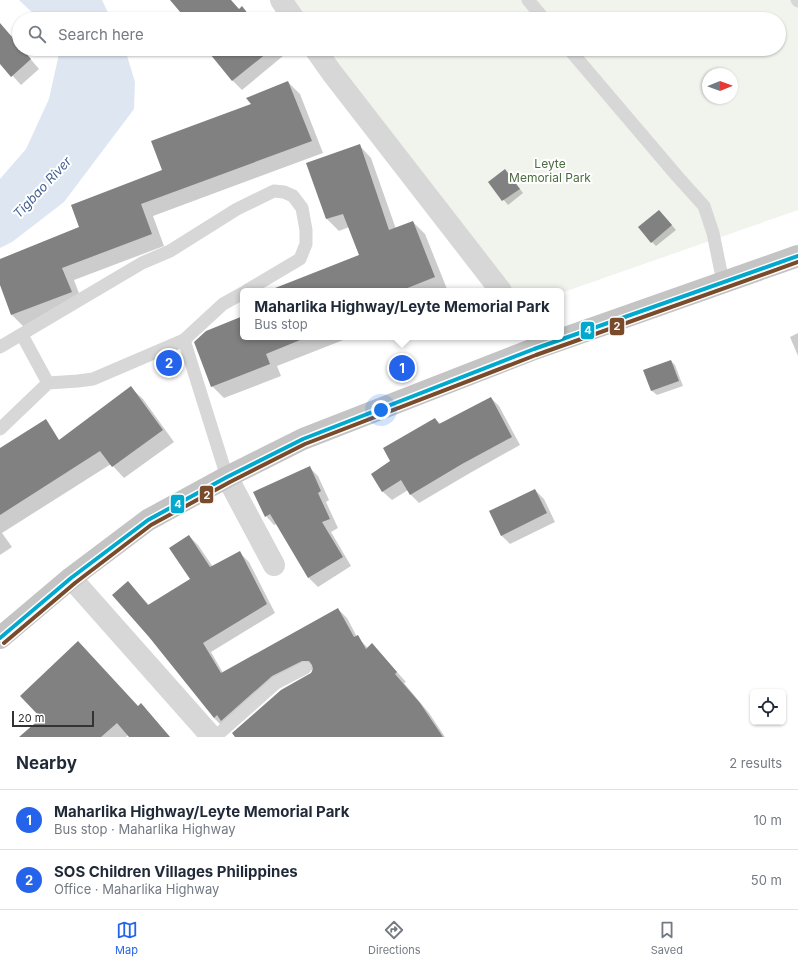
<!DOCTYPE html>
<meta charset="utf-8">
<style>
body{margin:0;font-family:Inter,sans-serif;background:#f2f2f3;color:#1f2937}
.controls{position:absolute;right:12px;bottom:12px;display:grid;overflow:hidden;border-radius:6px;box-shadow:0 1px 3px #0004}
.controls button{width:36px;height:36px;display:grid;place-items:center;padding:0;border:0;border-bottom:1px solid #e0e1e3;background:#fff;color:#1f2937;font:20px sans-serif}
.compass{position:absolute;left:702px;top:68px;width:36px;height:36px;border-radius:50%;background:#fff;box-shadow:0 1px 3px #0004;rotate:89deg}
.scale{position:absolute;left:12px;bottom:10px;width:82px;box-sizing:border-box;padding-left:4px;border:2px solid #333;border-top:0;font-size:11px;line-height:14px;white-space:nowrap;color:#333;-webkit-text-stroke:3px #fff;paint-order:stroke}
.you{position:absolute;left:381px;top:410px;width:14px;height:14px;margin:-10px;border:3px solid #fff;border-radius:50%;background:#1a73e8;box-shadow:0 0 0 6px #1a73e833}
.badge{display:grid;place-items:center;width:26px;height:26px;border-radius:50%;background:#2563eb;color:#fff;font-size:13px;font-weight:700}
.pin{position:absolute;translate:-50% -50%;border:2px solid #fff;box-shadow:0 1px 4px #0006}
.popup{position:absolute;left:240px;top:288px;width:324px;height:52px;box-sizing:border-box;display:grid;place-content:center;border-radius:6px;background:#fff;filter:drop-shadow(0 1px 3px #0005);font-size:13px;white-space:nowrap;color:#747a83}
.popup b{font-size:15px;color:#1f2937}
.popup::after{content:'';position:absolute;left:50%;top:100%;margin-left:-8px;border:8px solid transparent;border-top-color:#fff}
.list{margin:0;padding:0;list-style:none}
h2{display:flex;justify-content:space-between;align-items:center;height:52px;margin:0;padding:0 16px;font-size:17px}
h2 small{font-size:13px;font-weight:400;color:#747a83}
.list li{display:grid;grid-template-columns:26px 1fr auto;gap:12px;align-items:center;box-sizing:border-box;height:60px;padding:0 16px;border-top:1px solid #e0e1e3}
.list b{display:block;font-size:15px;white-space:nowrap}
.list p{margin:0;font-size:13px;white-space:nowrap;color:#747a83}
.list em{font-size:13px;font-style:normal;color:#747a83}
.icon{flex:none;width:22px;height:22px;fill:none;stroke:currentColor;stroke-width:2;stroke-linecap:round;stroke-linejoin:round}
.map{position:relative;flex:none;width:798px;height:737px;overflow:hidden}
.search{position:absolute;background:#fff;box-shadow:0 1px 3px #0004;left:12px;right:12px;top:12px;height:44px;display:flex;align-items:center;gap:10px;box-sizing:border-box;padding:0 14px;border-radius:22px;color:#747a83;font-size:15px}
.sheet{height:172px;background:#fff}
nav{display:flex;justify-content:space-around;align-items:center;box-sizing:border-box;height:56px;border-top:1px solid #e0e1e3;background:#fff;font-size:11px;color:#747a83}
nav a{display:grid;justify-items:center;gap:2px}
nav .on{color:#2563eb}
.map>svg:first-child{display:block}
</style>
<div class="map">
<svg width="798" height="737" viewBox="0 0 798 737">
<rect width="100%" height="100%" fill="#fff"/>
<path fill="#f0f4ed" fill-rule="evenodd" d="M276 0H798V210L561 293V291H488L311 49H779V19H289ZM708 74H732V98H708Z"/>
<g fill="#dee6f2">
<path d="M19 0H102L111 19H39Z"/>
<path d="M60 49H125L135 82 134 109 64 202 12 242 0 248V179L26 149 49 99Z"/>
</g>
<g fill="#0003">
<path d="M7 33 19 45V49H22L39 69 21 85 0 62V39Z"/>
<path d="M208 49H277L283 56 242 90 233 81Z"/>
<path d="M288 82 300 94 323 153 153 216 164 246 74 280 83 304 24 327 12 315 0 283V260L81 228Z"/>
<path d="M359 145 371 158 396 229 413 222 425 234 447 289 442 291H271L360 255 349 227 339 231 327 219 308 164Z"/>
<path d="M509 175 523 193 508 205 489 182Z"/>
<path d="M663 215 676 230 656 246 652 242Z"/>
<path d="M243 317V337H351L277 366 281 376 224 398 212 386Z"/>
<path d="M798 333V356L790 337Z"/>
<path d="M671 361 675 365 683 386 657 395 652 391 644 371Z"/>
<path d="M131 388 143 399 174 442 124 478 111 464 2 533 12 547 0 555V449L55 453Z"/>
<path d="M491 398 499 406 520 445 470 473 419 503 411 495 408 490 392 500 383 492 372 474 392 461 435 419 441 424Z"/>
<path d="M309 467 318 476 329 500 326 502 338 528 331 532 351 566 318 587 309 578 277 524 274 525 266 516Z"/>
<path d="M535 490 544 499 555 522 510 544 501 535Z"/>
<path d="M189 536 198 545 213 567 240 553 249 562 275 613 211 652 223 673 338 609 347 618 357 637 368 648 381 654 406 682 404 683 429 713 445 737H236L312 673 313 670H311L281 685 223 727 214 718 128 582 149 605 191 579Z"/>
<path d="M141 704 170 737H130L128 735 126 737H20L138 707Z"/>
</g>
<g fill="#818181">
<path d="M170 0H231L239 9 242 6 252 19H186Z"/>
<path d="M0 23 19 45V49H22L31 59 11 77 0 64Z"/>
<path d="M206 49H272L232 81Z"/>
<path d="M288 81 312 141 141 204 152 234 62 268 72 292 11 315 0 285V259L79 227 71 205 162 170 151 141 251 104 246 98Z"/>
<path d="M360 144 389 230 413 221 435 277 400 291H271L270 290 359 255 343 214 326 219 306 163Z"/>
<path d="M505 169 520 189 502 201 488 182Z"/>
<path d="M659 210 672 225 651 243 638 227Z"/>
<path d="M243 316V337H305V338L266 354 270 364 211 387 194 342 206 331Z"/>
<path d="M671 360 679 381 651 391 643 370Z"/>
<path d="M131 386 163 430 112 467 100 451 0 515V448L46 419 59 440Z"/>
<path d="M491 397 512 437 462 464 410 495 401 480 382 492 371 474 390 461 383 448 435 418 439 424Z"/>
<path d="M310 466 321 491 318 493 330 519 322 522 343 557 308 578 270 514 265 517 253 492Z"/>
<path d="M535 489 547 513 501 536 489 511Z"/>
<path d="M189 535 210 567 240 551 267 604 203 643 221 673 338 608 354 637 358 635 366 649 372 643 397 672 395 674 420 703 443 737H235L232 733 281 690 311 673 313 669 312 665 309 661H302L272 676 221 721 217 715 214 718 149 637 112 595 128 581 148 605 190 579 169 548Z"/>
<path d="M78 641 138 706 141 703 170 737H129L117 723 101 737H19L41 718 20 696Z"/>
</g>
<g fill="none" stroke-linecap="round" stroke-linejoin="round">
<g stroke="#d7d7d7" stroke-width="13">
<path d="M528 0 544 19"/>
<path d="M797 0 798 1"/>
<path d="M569 49 677 176 704 206 713 233 723 282"/>
<path d="M22 335 48 383"/>
<path d="M184 340 223 304 243 293"/>
<path d="M0 347 142 263 170 251 237 209 274 191 284 192 293 196 302 208 306 230V244L300 259 246 291"/>
<path d="M0 429 48 383 78 381 93 379 184 340 227 477"/>
<path d="M215 737 276 683 305 668"/>
</g>
<g stroke="#d7d7d7" stroke-width="22">
<path d="M281 0 294 19"/>
<path d="M315 49 332 73 501 291"/>
<path d="M227 477 274 565"/>
<path d="M71 578 212 737"/>
</g>
<path stroke="#c4c4c4" stroke-width="22" d="M0 638 71 578 148 520 227 477 303 439 534 349 798 256"/>
<g stroke="#fff" stroke-width="7">
<path id="bus-1" d="M0 638 71 578 148 520 227 477 303 439 534 349 798 256"/>
</g>
<g stroke="#fff" stroke-width="7">
<path id="bus-2" d="M4 643 75 583 151 525 230 482 305 444 536 355 798 262"/>
</g>
<use href="#bus-1" stroke="#00a9ce" stroke-width="4"/>
<use href="#bus-2" stroke="#7a4b2a" stroke-width="4"/>
</g>
<g text-anchor="middle" dominant-baseline="central" stroke-width="4" stroke-linejoin="round" paint-order="stroke">
<g font-size="12" fill="#4c6d41" stroke="#fff">
<text x="550" y="163">Leyte<tspan x="550" dy="14">Memorial Park</tspan></text>
</g>
<g font-size="13" font-style="italic" fill="#446292" stroke="#fff">
<text transform="translate(42 187) rotate(-47)">Tigbao River</text>
</g>
</g>
<g stroke="#fff" stroke-width="1.5">
<rect x="609" y="317" width="16" height="19" rx="4" fill="#7a4b2a"/>
<rect x="580" y="321" width="15" height="19" rx="4" fill="#00a9ce"/>
<rect x="199" y="485" width="15" height="19" rx="4" fill="#7a4b2a"/>
<rect x="170" y="494" width="15" height="20" rx="4" fill="#00a9ce"/>
</g>
<g font-size="11" text-anchor="middle" font-weight="bold" fill="#fff">
<text x="617" y="330">2</text>
<text x="588" y="334">4</text>
<text x="207" y="499">2</text>
<text x="178" y="508">4</text>
</g>
</svg>
<div class="controls">
<button><svg class="icon" aria-label="locate" viewBox="0 0 24 24"><circle cx="12" cy="12" r="6"/><path d="M12 2v4M12 18v4M2 12h4M18 12h4"/></svg></button>
</div>
<svg class="compass" viewBox="-18 -18 36 36"><path d="M0-13l5 13h-10z" fill="#e53935"/><path d="M0 13l5-13h-10z" fill="#747a83"/></svg>
<div class="scale">20 m</div>
<div class="you"></div>
<div class="pin badge" style="left:402px;top:368px">1</div>
<div class="popup"><b>Maharlika Highway/Leyte Memorial Park</b>Bus stop</div>
<div class="pin badge" style="left:169px;top:363px">2</div>
<div class="search"><svg class="icon" aria-label="search" viewBox="0 0 24 24"><circle cx="10" cy="10" r="6"/><path d="M15 15l6 6"/></svg>Search here</div>
</div>
<section class="sheet">
<h2>Nearby<small>2 results</small></h2>
<ul class="list">
<li><span class="badge">1</span><div><b>Maharlika Highway/Leyte Memorial Park</b><p>Bus stop · Maharlika Highway</p></div><em>10 m</em></li>
<li><span class="badge">2</span><div><b>SOS Children Villages Philippines</b><p>Office · Maharlika Highway</p></div><em>50 m</em></li>
</ul>
</section>
<nav>
<a class="on"><svg class="icon" aria-label="map" viewBox="0 0 24 24"><path d="M3 6l6-2 6 2 6-2v14l-6 2-6-2-6 2zM9 4v14M15 6v14"/></svg>Map</a>
<a><svg class="icon" aria-label="directions" viewBox="0 0 24 24"><path d="M12 3l9 9-9 9-9-9zM9 14v-3h6M13 9l2 2-2 2"/></svg>Directions</a>
<a><svg class="icon" aria-label="saved" viewBox="0 0 24 24"><path d="M7 4h10v16l-5-4-5 4z"/></svg>Saved</a>
</nav>
